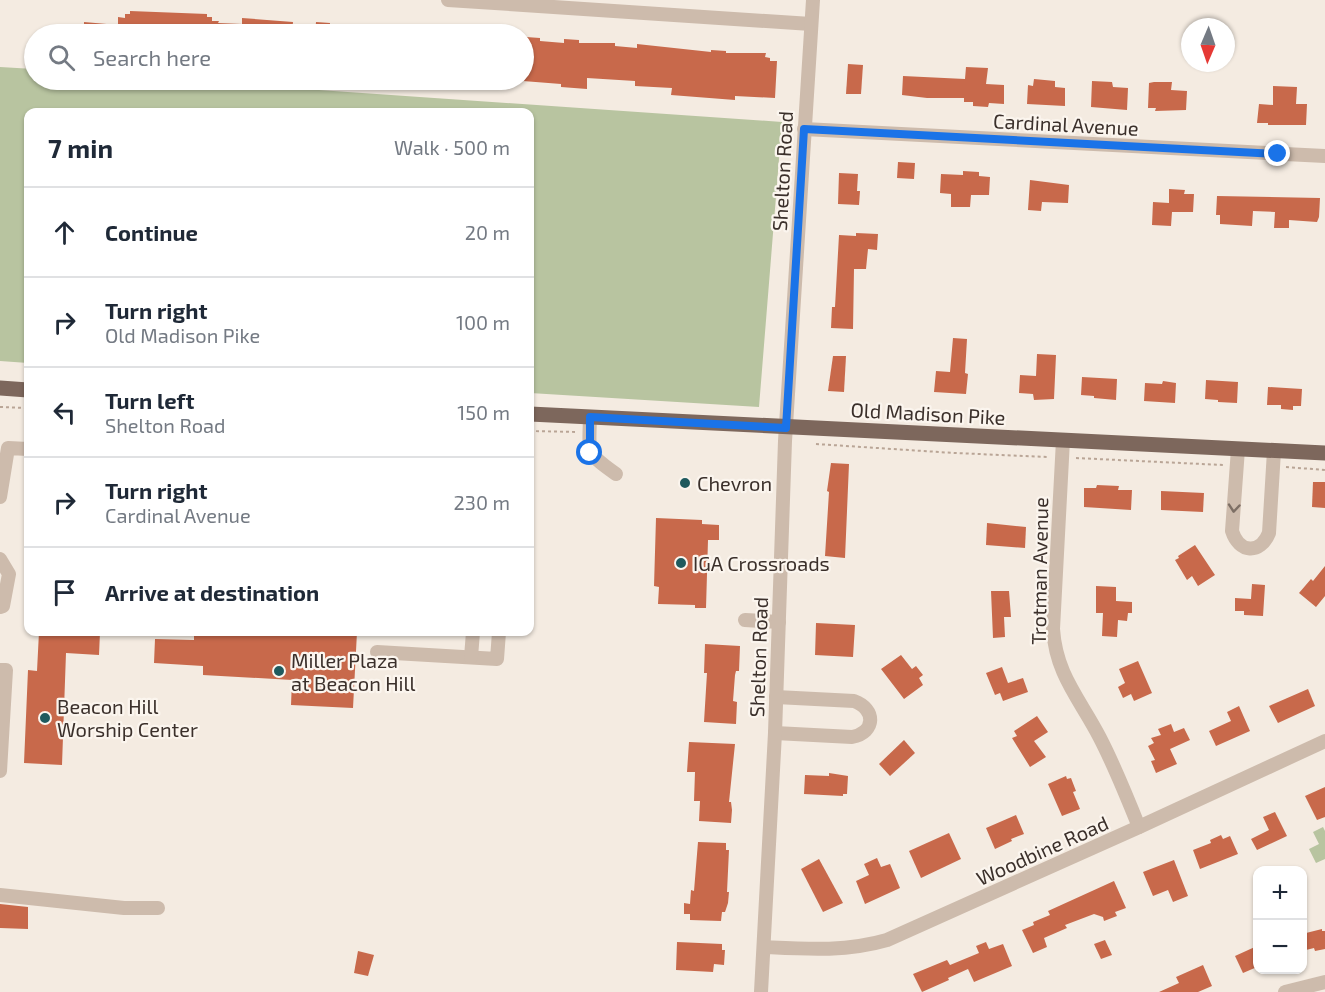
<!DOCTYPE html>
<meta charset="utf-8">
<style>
body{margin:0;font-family:"Exo 2",sans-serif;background:#f2f2f3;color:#1f2937}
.controls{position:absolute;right:18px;bottom:18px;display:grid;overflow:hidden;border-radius:12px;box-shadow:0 2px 4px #0004}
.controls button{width:54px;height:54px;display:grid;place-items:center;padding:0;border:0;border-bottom:2px solid #e0e1e3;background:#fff;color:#1f2937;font:30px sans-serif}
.compass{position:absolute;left:1181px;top:18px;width:54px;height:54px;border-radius:50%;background:#fff;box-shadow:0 2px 4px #0004;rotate:182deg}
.stop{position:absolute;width:18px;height:18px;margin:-14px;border:4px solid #1a73e8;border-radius:50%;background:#fff}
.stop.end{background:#1a73e8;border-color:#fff;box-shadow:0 2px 6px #0008}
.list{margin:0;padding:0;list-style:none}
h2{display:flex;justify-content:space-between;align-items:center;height:78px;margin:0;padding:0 24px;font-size:26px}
h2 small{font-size:20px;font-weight:400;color:#747a83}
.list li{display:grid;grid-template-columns:39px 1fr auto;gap:18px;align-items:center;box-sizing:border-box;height:90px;padding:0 24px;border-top:2px solid #e0e1e3}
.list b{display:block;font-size:22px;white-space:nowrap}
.list p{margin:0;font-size:20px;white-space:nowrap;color:#747a83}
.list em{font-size:20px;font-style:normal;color:#747a83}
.icon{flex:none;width:33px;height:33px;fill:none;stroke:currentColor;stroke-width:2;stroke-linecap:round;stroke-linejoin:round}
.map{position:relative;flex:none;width:1325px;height:992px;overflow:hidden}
.search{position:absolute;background:#fff;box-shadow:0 2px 4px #0004;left:24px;top:24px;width:510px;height:66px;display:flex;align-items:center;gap:15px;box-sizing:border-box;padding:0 21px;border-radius:33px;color:#747a83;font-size:22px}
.panel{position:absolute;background:#fff;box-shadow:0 2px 4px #0004;left:24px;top:108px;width:510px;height:528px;border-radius:12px}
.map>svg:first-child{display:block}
</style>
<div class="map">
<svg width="1325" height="992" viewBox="0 0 1325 992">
<rect width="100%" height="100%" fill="#f4ebe1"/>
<g fill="#b8c4a0">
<path d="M0 67 34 69V80H176L782 122 759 407 530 393V112H28V363L0 361Z"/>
<path d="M1323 827 1325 831V859L1316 863 1309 849 1319 844 1313 832Z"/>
</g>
<g fill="#c8694b">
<path d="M130 11 207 14V17H212V21H219L218 23 242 24V18L293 22 292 34H84V22L118 25V17L125 18V14H130Z"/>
<path d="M316 22 330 23 329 34H315Z"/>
<path d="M526 37 540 38V41L564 43V39L579 40V43H615V46L637 48V44L711 52V50L726 51V53H766L765 57 770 58V61H777L775 98 735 96V100L671 95 672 88 635 86V81L587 78V89L561 87V84L523 81Z"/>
<path d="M848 64 863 65 861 94H846Z"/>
<path d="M966 67 988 68 986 84 1004 85V104L989 103 988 107 973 106V102H964V98H927L902 95 903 76 965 79Z"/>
<path d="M1034 79 1055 81V87L1065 88V106L1027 104 1028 85 1033 86Z"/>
<path d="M1092 81 1112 82 1113 87 1128 88 1127 110 1091 107Z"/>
<path d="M1154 82H1172L1171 90 1187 91 1186 110 1155 111 1156 108H1148L1149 83Z"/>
<path d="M1273 86 1297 87 1296 104H1307L1306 125H1268V123H1257L1259 104 1273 105Z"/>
<path d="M898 162 915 163 914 179 897 178Z"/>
<path d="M963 171 979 172V176L990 177 989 195H971L970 207H951V194L940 193 941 174 963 175Z"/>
<path d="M839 173 858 174 857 191H860L859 205 838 204Z"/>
<path d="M1030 180 1069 185 1068 203 1042 202 1041 211 1028 210Z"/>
<path d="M1169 189 1185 190 1184 194H1194L1193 212H1172L1171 226 1152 225 1153 202 1169 203Z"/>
<path d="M1217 196 1320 198 1319 217 1317 222 1289 220V228H1274L1275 212 1253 211 1252 226 1220 224V215H1216Z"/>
<path d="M856 233 878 234 877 250 868 249 866 269H854L853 329 831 328 832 307H835L839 235 856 236Z"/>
<path d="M953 338 967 339 965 373 968 374 966 394 934 392 936 371 950 372Z"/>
<path d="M1037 354 1056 355 1054 399 1034 400 1033 394 1019 393 1020 375 1036 376Z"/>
<path d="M833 356H846L844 392 828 391Z"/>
<path d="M1082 377 1117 379 1116 400 1094 398V396L1081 395Z"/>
<path d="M1206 380 1238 382 1237 403 1218 402V400L1205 399Z"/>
<path d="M1163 381 1176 383 1175 403 1144 401 1145 383 1162 384Z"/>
<path d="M1268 387 1302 389 1301 406H1293V410L1281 409V405H1267Z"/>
<path d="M831 463 849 464 845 558 825 556 829 492 827 491Z"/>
<path d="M1313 482H1325V508L1312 507Z"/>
<path d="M1097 485 1119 486 1118 490H1132L1131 510 1084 507V488H1096Z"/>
<path d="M1161 491 1204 493 1203 512 1161 510Z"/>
<path d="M656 518 702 520V524L719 525V540H708L706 608H695V605L658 604 659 587 654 586Z"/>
<path d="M987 523 1026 527 1025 548 986 545Z"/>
<path d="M1195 545 1215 575 1198 586 1192 576 1187 580 1175 560 1179 558 1178 556Z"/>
<path d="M1325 566V596L1316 607 1299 593 1311 579 1313 581Z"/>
<path d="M1252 584 1265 585 1263 616 1244 615V611H1235V598L1251 599Z"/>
<path d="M1096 586 1116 587V601L1132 602V613H1128L1127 621 1118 620 1117 637 1102 636 1103 613H1096Z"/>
<path d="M991 591H1009L1011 617H1004L1005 637 993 638Z"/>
<path d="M816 623 855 625 853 657 815 655Z"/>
<path d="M39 632H100L99 655 66 653 62 765 24 763 28 670 37 671Z"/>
<path d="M194 632H357L353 708 291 705 292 680 203 675V666L154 663 155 639 194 640Z"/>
<path d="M705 644 740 646 739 671H736L735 675 733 701 737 702 736 724 704 722 707 673H704Z"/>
<path d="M901 655 912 669 916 666 923 675 919 678 923 685 904 699 881 669Z"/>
<path d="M1138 661 1152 693 1134 701 1131 694 1123 698 1118 687 1125 683 1119 669Z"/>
<path d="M1002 667 1008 683 1023 678 1028 692 1003 701 1000 693 995 695 986 673Z"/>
<path d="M1308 689 1315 706 1278 723 1269 706Z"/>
<path d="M1239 706 1250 731 1216 746 1209 731 1231 721 1227 712Z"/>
<path d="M1037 716 1048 732 1034 741 1046 757 1030 767 1012 738 1017 736 1014 731Z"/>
<path d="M1171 724 1174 732 1184 728 1190 740 1170 749 1177 764 1156 773 1151 761 1155 760 1148 746 1154 743 1151 738 1161 735 1158 729Z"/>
<path d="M904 740 915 753 890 776 879 764Z"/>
<path d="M689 742 735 744 729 802H731L732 810 731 823 699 821 700 801H694L695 772H687Z"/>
<path d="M829 773 848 776 847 794H843V796L804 794 805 775 829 776Z"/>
<path d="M1066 776 1067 779 1071 778 1076 791 1073 792 1080 809 1062 816 1048 784Z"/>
<path d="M1325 787V817L1317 820 1305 796Z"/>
<path d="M1275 812 1287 836 1257 850 1251 839 1269 830 1263 817Z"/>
<path d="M1016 815 1024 834 1011 839 1012 841 995 849 986 828Z"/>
<path d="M949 833 961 859 921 878 909 851Z"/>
<path d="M1221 835 1223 839 1230 836 1238 854 1200 869 1193 850 1211 843 1210 840Z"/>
<path d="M698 842 726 843V850H729L727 892H729L728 903 725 912H722L721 921 690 920V914H684V903L690 904 691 890 694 891Z"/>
<path d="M877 858 881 867 890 864 900 888 865 904 856 881 869 875 864 864Z"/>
<path d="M819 859 843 903 823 912 801 869Z"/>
<path d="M1174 860 1188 896 1173 902 1168 890 1153 896 1143 872Z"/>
<path d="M1114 881 1126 908 1115 912 1117 916 1104 921 1103 917 1094 914 1065 925 1067 928 1044 938 1047 947 1033 953 1022 930 1034 925 1033 922 1050 915 1048 911Z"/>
<path d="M0 904 28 907V929L0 928Z"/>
<path d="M1322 929V931H1325V949L1315 951 1314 948 1302 951V934Z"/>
<path d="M1105 940 1112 955 1101 959 1094 944Z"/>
<path d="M677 942 722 944V950H725L724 965 714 964 713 972 676 970Z"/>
<path d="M986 942 989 949 1003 944 1012 966 974 982 968 969 948 978 949 980 922 992 913 974 947 960 950 965 979 953 976 946Z"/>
<path d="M1257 946V967L1243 973 1235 956Z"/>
<path d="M358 951 374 955 368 976 354 973Z"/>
<path d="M1203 965 1212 986 1198 992H1159L1179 983 1176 977Z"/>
</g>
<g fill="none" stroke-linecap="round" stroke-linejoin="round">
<g stroke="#b9a596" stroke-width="2" stroke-dasharray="3 3" stroke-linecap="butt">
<path d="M0 407 28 408"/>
<path d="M530 431 578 432"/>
<path d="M816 444 954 453 1049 457"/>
<path d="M1076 458 1223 465"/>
<path d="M1286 467 1325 470"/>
</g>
<g stroke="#cdbbac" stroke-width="14">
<path d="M448 0 811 24"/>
<path d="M804 129 1325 156"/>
<path d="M590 417C589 453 586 453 616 474"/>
<path d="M1063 440 1053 629C1056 675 1080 699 1100 738 1115 767 1127 797 1139 827"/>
<path d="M1238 449 1232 531C1239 553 1260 555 1269 533L1274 451"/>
<path d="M0 497 8 448 28 449"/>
<path d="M0 559 9 574 3 606 0 607"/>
<path d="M745 620 779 622"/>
<path d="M377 652 497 659 499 632"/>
<path d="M471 657 473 632"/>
<path d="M0 670H6L0 771"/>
<path d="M775 733 852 737C876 732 876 709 854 701L776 697"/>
<path d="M0 895 124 908H158"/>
<path d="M764 947C805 949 846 952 887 940L1139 827 1325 741"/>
<path d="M761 992 775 733 785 441 813 0"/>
<path d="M1285 992 1325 982"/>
</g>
<g stroke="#7d675c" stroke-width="15">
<path d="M0 388 28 390"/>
<path d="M530 414 1325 453"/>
</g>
</g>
<defs><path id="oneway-chevron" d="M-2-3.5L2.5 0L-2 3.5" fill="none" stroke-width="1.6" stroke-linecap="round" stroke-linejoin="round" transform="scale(1.5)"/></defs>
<use stroke="#7d6f65" href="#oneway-chevron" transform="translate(1234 508) rotate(95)"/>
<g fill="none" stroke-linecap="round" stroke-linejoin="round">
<path stroke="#1a73e8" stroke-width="8" d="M590 453V417L786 428 804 129 1278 154"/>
</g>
<g fill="#1f5a5e" stroke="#fbf5ee" stroke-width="2">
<circle cx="685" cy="483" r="6"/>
<circle cx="681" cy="563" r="6"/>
<circle cx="279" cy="671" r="6"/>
<circle cx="45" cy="718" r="6"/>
</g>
<g text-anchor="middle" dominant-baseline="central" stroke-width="4.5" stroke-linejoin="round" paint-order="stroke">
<g font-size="20" fill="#3b302b" stroke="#fbf5ee">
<text transform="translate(1066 124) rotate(3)">Cardinal Avenue</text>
<text transform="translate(782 171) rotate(-87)">Shelton Road</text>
<text transform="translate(928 413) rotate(3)">Old Madison Pike</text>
<text transform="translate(1039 571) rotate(-89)">Trotman Avenue</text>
<text transform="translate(758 657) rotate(-88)">Shelton Road</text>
<text transform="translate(1042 850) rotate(-24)">Woodbine Road</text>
</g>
<g font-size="20" fill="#3b302b" stroke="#fbf5ee" text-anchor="start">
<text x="697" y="483">Chevron</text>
<text x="693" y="563">IGA Crossroads</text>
<text x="291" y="660">Miller Plaza<tspan x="291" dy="23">at Beacon Hill</tspan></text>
<text x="57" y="706">Beacon Hill<tspan x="57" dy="23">Worship Center</tspan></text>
</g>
</g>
</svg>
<div class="controls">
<button>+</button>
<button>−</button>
</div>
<svg class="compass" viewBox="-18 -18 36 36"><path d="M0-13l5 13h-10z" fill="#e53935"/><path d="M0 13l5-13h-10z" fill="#747a83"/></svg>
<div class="stop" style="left:590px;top:453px"></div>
<div class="stop end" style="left:1278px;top:154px"></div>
<div class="search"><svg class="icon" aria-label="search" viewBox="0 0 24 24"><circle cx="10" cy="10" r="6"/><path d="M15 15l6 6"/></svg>Search here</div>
<section class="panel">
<h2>7 min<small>Walk · 500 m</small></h2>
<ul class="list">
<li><svg class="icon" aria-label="ahead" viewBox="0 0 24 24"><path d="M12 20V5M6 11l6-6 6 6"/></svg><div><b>Continue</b></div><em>20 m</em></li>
<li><svg class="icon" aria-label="right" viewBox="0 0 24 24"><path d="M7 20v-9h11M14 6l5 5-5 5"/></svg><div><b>Turn right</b><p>Old Madison Pike</p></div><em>100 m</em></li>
<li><svg class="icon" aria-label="left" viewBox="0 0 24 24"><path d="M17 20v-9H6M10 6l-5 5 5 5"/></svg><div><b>Turn left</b><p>Shelton Road</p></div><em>150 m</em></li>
<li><svg class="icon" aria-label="right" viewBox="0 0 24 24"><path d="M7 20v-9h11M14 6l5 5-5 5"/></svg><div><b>Turn right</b><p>Cardinal Avenue</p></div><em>230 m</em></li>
<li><svg class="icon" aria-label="arrive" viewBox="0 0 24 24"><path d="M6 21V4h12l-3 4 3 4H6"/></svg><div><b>Arrive at destination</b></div></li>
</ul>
</section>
</div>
